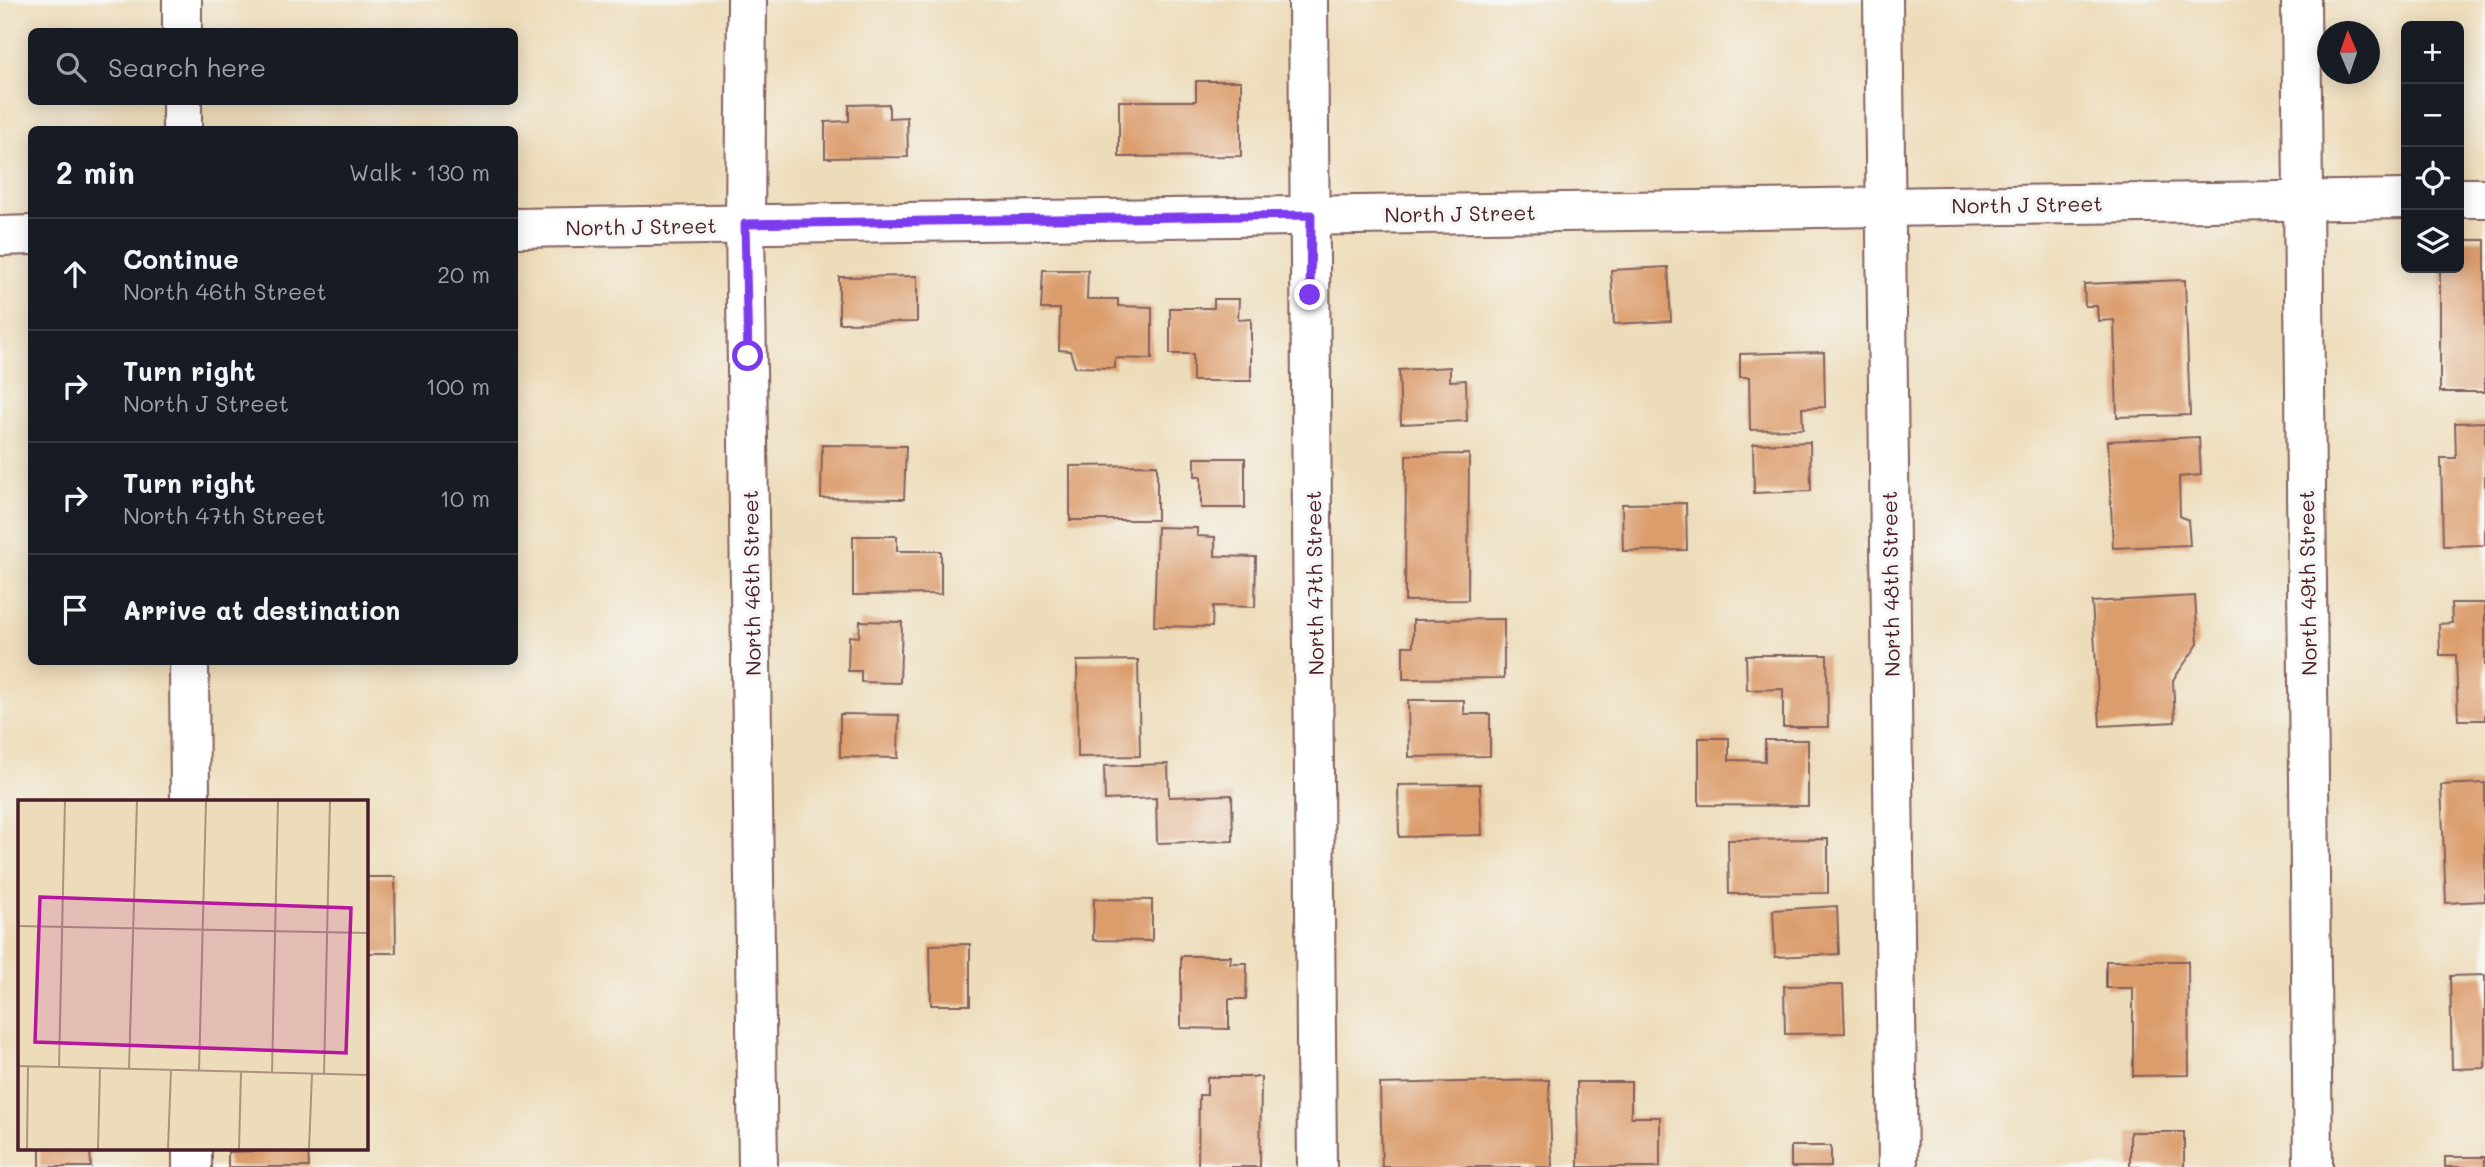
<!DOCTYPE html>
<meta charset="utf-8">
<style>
body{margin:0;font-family:Mali,sans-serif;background:#20242c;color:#f1f3f6}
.controls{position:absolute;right:21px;top:21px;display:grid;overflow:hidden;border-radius:10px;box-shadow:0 4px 18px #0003}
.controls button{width:63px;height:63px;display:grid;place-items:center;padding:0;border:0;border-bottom:2px solid #363941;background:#171b24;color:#f1f3f6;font:35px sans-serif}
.compass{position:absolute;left:2317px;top:21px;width:63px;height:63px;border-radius:50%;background:#171b24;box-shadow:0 4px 18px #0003;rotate:358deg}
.stop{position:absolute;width:21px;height:21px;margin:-16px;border:5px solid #7c3aed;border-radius:50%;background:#fff}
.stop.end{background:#7c3aed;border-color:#fff;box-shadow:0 2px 7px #0008}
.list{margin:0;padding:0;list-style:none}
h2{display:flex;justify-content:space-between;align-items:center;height:91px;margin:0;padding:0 28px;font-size:30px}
h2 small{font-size:23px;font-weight:400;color:#9ea1a6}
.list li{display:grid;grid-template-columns:46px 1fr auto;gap:21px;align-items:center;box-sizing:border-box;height:112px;padding:0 28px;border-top:2px solid #363941}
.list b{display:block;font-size:26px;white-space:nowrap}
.list p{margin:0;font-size:23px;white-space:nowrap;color:#9ea1a6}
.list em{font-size:23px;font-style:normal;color:#9ea1a6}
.icon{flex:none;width:38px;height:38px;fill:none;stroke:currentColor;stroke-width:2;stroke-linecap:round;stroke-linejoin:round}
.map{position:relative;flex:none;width:2485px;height:1167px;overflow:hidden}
.search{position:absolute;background:#171b24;box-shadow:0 4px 18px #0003;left:28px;top:28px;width:490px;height:77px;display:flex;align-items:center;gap:18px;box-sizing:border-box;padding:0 24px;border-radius:10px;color:#9ea1a6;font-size:26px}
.panel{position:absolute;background:#171b24;box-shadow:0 4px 18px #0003;left:28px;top:126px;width:490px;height:539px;border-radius:10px}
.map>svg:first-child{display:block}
</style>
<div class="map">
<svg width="2485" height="1167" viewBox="0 0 2485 1167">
<rect width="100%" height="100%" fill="#f6f6f2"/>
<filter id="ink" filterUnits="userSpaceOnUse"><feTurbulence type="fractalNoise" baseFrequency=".0143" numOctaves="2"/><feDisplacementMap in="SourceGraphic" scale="14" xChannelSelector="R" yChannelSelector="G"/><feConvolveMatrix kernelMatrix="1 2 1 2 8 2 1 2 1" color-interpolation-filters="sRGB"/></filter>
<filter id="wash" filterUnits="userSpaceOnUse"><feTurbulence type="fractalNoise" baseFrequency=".00686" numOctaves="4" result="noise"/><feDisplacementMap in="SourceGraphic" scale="28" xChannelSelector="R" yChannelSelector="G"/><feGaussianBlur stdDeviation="1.57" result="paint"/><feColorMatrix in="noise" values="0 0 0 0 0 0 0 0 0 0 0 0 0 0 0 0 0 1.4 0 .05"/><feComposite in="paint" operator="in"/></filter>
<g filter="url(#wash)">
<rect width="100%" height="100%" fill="#eddcb9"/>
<g id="blocks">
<g fill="#dc9d6d">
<path d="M1196 81H1241V156L1119 157V101H1196Z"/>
<path d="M889 104V118L907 117 908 157 825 158V122L849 121V105Z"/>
<path d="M2459 240H2485V392H2440V268H2459Z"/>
<path d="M1668 267 1671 321 1614 324 1611 270Z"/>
<path d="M1043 270H1088L1087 299H1118V306L1152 307V359L1115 358V368L1075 367 1070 351 1059 350 1060 309H1041Z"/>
<path d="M917 276V322L839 323V277Z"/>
<path d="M2185 280 2190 415 2117 417 2114 320 2098 321 2097 306H2085L2084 284Z"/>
<path d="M1214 299H1239L1238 320 1251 319V381H1193V354H1170V308H1214Z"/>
<path d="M1824 352 1825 407 1802 408 1803 429 1750 430 1749 377H1740V354Z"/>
<path d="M1450 367V381L1466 380 1467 421 1401 424 1399 370Z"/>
<path d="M2485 422V545L2443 546 2441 458H2456L2455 423Z"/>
<path d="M2199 437 2201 475 2179 477 2180 516 2188 520 2190 545 2113 548 2108 441Z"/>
<path d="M1810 442 1811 491 1754 493 1753 444Z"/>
<path d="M822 445 906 446 904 499 821 498Z"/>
<path d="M1469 454 1468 600 1405 601 1406 455Z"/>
<path d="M1195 458H1245V508H1201V476H1195Z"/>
<path d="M1157 465V520H1070V466Z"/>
<path d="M1686 503 1687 550 1623 551 1622 504Z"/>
<path d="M1157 527 1197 528V536L1215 537V556L1256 557 1255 607 1213 606 1212 627 1154 626Z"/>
<path d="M853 536H897V551H941V594L853 595Z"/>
<path d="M2195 596 2198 644 2173 680 2175 722 2100 726 2092 602Z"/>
<path d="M2451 603H2485V720H2458L2456 655H2440L2439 624 2452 623Z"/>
<path d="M1504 619V678L1403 679V646H1413V620Z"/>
<path d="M860 621 902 622 900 683 861 682V671H848L849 636 859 637Z"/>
<path d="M1746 655H1827L1828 727H1783V689L1747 690Z"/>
<path d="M1138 660 1140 756 1078 757 1077 661Z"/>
<path d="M1408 700H1464V714H1490V756L1409 757Z"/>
<path d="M840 714 899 715 898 758 840 757Z"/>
<path d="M1699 738H1729V760L1765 761V740H1808V806L1699 805Z"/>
<path d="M1168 764 1169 797 1232 795 1233 841 1157 843 1156 798 1105 800 1104 766Z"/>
<path d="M2485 783V901L2446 903 2441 785Z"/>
<path d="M1480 784 1482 835 1399 837 1398 785Z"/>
<path d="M1828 839V893L1729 894 1728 840Z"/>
<path d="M366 877H395L396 953H366Z"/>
<path d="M1094 899 1152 900V941L1093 940Z"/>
<path d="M1837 906 1839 954 1775 957 1773 910Z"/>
<path d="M970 944V1005H931L930 945Z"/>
<path d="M1181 956H1231L1230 963H1247L1246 999H1229V1029L1181 1028Z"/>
<path d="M2106 961H2188L2189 1075 2133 1076V988H2106Z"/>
<path d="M2485 975V1068L2452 1069 2450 976Z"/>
<path d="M1843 985 1845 1033 1785 1034 1784 986Z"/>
<path d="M1207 1077H1261L1260 1167H1198L1199 1095H1207Z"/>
<path d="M1549 1080 1552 1167H1382L1380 1084Z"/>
<path d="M1577 1082H1631V1117H1660V1167H1578Z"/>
<rect x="2130" y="1132" width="54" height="35"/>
<rect x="1791" y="1146" width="40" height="21"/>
<path d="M40 1148H90L91 1167H40Z"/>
<path d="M308 1149 309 1167H228V1152Z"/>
<rect x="2445" y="1157" width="40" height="10"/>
</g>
</g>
</g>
<g filter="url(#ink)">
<use href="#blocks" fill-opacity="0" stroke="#83615d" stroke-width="2"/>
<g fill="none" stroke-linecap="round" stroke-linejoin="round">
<g stroke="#83615d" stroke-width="42">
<g id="minor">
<path d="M747 0 745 224 758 1167"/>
<path d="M1308 0 1317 1167"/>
<path d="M1883 0 1898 1167"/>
<path d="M2301 0 2313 1167"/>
<path d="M182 32V0"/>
<path d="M182 130V102"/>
<path d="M2459 198H2485"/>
<path d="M514 228 2406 199"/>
<path d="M0 236 32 235"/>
<path d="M189 662 190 801"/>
<path d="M192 1148V1167"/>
</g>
</g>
<use href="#minor" stroke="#fff" stroke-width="38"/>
</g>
</g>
<g fill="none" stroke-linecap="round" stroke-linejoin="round" filter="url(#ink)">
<path stroke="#7c3aed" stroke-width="9" d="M748 356 745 224 1311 215 1310 295"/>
</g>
<g text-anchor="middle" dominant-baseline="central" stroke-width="7" stroke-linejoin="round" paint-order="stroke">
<g font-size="21" fill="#4a1f2b" stroke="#f6f6f2">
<text transform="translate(2027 204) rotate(-1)">North J Street</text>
<text transform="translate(1460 213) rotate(-1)">North J Street</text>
<text transform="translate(641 226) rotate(-1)">North J Street</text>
<text transform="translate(751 583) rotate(-91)">North 46th Street</text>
<text transform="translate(1314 583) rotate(-91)">North 47th Street</text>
<text transform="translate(2307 583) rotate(-91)">North 49th Street</text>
<text transform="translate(1890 584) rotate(-91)">North 48th Street</text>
</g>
</g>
<g transform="translate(18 800)">
<rect width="350" height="350" fill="#eddcb9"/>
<path fill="none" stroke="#ac9080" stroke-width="2" d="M0 126 350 133M0 266 350 275M41 267 47 1M111 269 119 1M181 271 188 1M254 273 260 1M306 274 312 1M9 349 10 266M80 349 82 268M150 349 153 270M221 349 223 272M291 349 294 274"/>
<path fill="#b5179e" fill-opacity="0.15" stroke="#b5179e" stroke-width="3.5" d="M22 97 333 108 328 253 17 242Z"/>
<rect width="350" height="350" fill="none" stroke="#4a1f2b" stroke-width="3.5"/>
</g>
</svg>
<div class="controls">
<button>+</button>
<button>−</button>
<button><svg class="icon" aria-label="locate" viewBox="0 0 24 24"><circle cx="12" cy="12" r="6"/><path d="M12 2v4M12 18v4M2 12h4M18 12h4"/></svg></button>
<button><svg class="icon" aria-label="layers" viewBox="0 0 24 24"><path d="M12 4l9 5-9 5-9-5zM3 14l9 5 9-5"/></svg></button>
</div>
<svg class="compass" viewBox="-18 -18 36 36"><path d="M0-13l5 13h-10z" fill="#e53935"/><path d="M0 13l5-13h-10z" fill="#9ea1a6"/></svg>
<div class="stop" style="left:748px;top:356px"></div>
<div class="stop end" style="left:1310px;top:295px"></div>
<div class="search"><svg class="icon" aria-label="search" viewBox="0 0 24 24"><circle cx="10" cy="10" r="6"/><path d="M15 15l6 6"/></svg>Search here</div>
<section class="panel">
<h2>2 min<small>Walk · 130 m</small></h2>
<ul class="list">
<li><svg class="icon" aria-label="ahead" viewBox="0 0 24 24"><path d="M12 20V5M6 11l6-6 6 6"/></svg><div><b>Continue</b><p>North 46th Street</p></div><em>20 m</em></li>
<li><svg class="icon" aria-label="right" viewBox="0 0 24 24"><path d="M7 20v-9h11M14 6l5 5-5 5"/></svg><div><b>Turn right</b><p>North J Street</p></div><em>100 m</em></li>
<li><svg class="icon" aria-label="right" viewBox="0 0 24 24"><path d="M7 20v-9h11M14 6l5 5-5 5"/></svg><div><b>Turn right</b><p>North 47th Street</p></div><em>10 m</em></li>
<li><svg class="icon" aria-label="arrive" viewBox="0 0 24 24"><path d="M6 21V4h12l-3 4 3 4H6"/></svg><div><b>Arrive at destination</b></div></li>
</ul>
</section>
</div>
